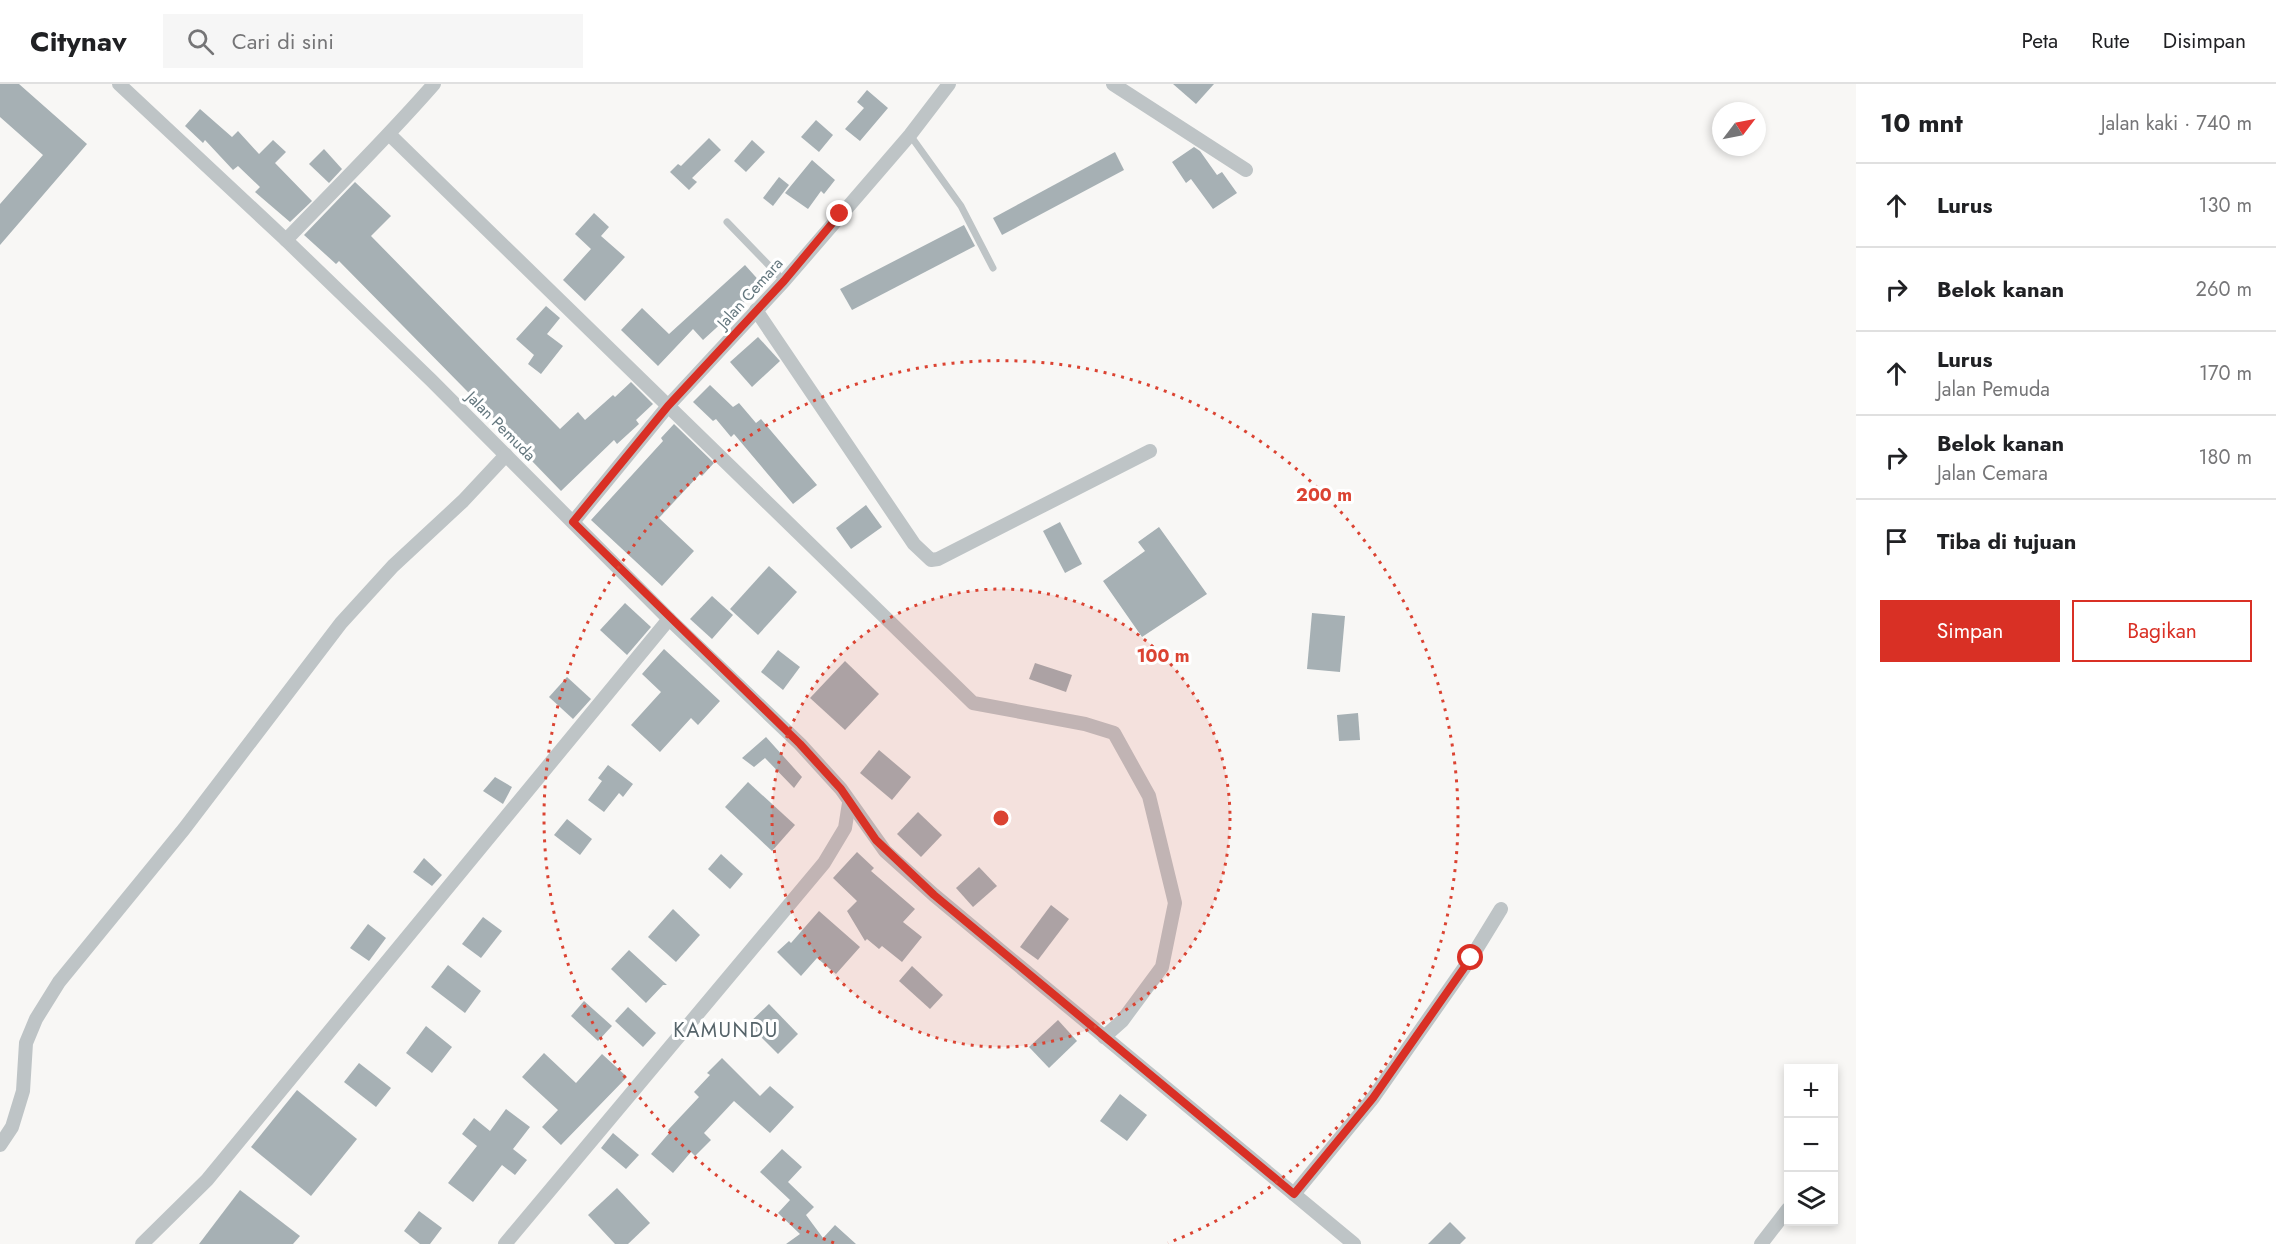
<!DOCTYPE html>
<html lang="id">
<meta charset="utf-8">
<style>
body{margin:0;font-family:Jost,sans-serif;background:#f6f6f6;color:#202124}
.controls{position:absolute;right:18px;bottom:18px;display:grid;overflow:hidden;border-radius:0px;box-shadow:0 3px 9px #0003}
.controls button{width:54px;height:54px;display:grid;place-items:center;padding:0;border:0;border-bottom:2px solid #e0e0e0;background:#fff;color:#202124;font:30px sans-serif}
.compass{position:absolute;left:1712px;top:18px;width:54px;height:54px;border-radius:50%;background:#fff;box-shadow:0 3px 9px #0003;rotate:58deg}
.stop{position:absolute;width:18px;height:18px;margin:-14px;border:4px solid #d93025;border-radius:50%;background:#fff}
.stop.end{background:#d93025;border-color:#fff;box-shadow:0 2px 6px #0008}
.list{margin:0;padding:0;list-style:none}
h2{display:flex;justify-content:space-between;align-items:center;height:78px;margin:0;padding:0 24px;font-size:26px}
h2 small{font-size:20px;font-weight:400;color:#757577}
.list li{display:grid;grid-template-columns:39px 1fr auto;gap:18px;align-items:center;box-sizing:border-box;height:84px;padding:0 24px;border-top:2px solid #e0e0e0}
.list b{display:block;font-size:22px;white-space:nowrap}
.list p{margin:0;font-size:20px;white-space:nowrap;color:#757577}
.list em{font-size:20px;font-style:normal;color:#757577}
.actions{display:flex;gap:12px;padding:18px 24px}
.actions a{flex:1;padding:14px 0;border:2px solid #d93025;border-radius:0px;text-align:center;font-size:21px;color:#d93025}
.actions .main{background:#d93025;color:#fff}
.icon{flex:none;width:33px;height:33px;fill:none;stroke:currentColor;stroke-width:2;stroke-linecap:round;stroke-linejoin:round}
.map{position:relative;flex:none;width:1856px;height:1160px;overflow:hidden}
header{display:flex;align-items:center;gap:36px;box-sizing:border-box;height:84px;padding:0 30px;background:#fff;border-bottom:2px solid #e0e0e0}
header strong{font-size:28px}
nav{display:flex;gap:33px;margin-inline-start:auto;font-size:21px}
.search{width:420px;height:54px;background:#f6f6f6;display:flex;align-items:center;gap:15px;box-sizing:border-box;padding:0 21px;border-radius:0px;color:#757577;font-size:22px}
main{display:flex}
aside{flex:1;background:#fff}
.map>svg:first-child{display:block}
</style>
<header>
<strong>Citynav</strong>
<div class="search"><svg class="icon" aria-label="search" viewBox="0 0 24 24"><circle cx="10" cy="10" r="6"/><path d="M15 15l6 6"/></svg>Cari di sini</div>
<nav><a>Peta</a><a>Rute</a><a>Disimpan</a></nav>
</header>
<main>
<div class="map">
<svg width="1856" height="1160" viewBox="0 0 1856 1160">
<rect width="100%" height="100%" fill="#f8f7f5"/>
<g fill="#a6b0b4">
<path d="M0 0H19L87 60 0 161V120L43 71 0 33Z"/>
<path d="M1173 0H1214L1196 20Z"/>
<path d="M867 6 888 24 860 57 845 45 864 24 857 18Z"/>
<path d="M200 25 232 53 238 47 259 70 273 56 286 68 275 79 312 117 290 138 255 108 260 103 238 82 233 86 205 56 203 59 185 42Z"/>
<path d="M816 36 833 51 819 68 801 53Z"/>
<path d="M709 54 721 66 692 94 697 98 689 106 670 88 678 80 681 82Z"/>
<path d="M752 56 765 68 746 88 734 77Z"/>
<path d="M1194 63 1200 67 1217 91 1222 88 1237 109 1213 125 1191 95 1186 99 1172 78Z"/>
<path d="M324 65 342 85 329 99 309 80Z"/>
<path d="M1115 68 1124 86 1002 151 993 134Z"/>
<path d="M812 76 835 96 824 110 821 107 808 125 785 109Z"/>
<path d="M779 93 789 101 773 122 763 114Z"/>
<path d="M355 98 391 132 371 152 560 345 578 328 585 336 613 311 615 313 631 298 653 320 636 336 639 340 617 360 614 356 561 407 530 375 532 373 339 177 336 180 304 151Z"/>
<path d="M594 129 609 143 601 152 625 173 585 217 563 196 591 165 575 150Z"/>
<path d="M964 141 975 162 852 226 840 205Z"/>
<path d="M745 181 763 201 703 256 693 245 658 282 621 246 642 224 669 250Z"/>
<path d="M546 222 560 234 547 250 563 262 541 290 528 280 534 271 516 255Z"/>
<path d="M758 253 780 277 752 303 730 278Z"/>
<path d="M710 301 733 323 739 319 756 339 761 335 817 401 793 420 734 350 731 353 716 335 713 337 693 318Z"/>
<path d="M674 340 714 379 702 392 700 390 659 434 694 467 662 502 591 436 663 357 661 354Z"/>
<path d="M866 421 882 443 851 465 836 444Z"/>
<path d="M1060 438 1082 480 1065 489 1043 447Z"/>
<path d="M1159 443 1207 510 1142 553 1103 497 1145 467 1138 458Z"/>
<path d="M769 482 797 508 758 551 730 525Z"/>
<path d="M712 512 733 531 712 555 690 535Z"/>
<path d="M625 519 651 543 627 571 600 546Z"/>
<path d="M1312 529 1345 532 1340 588 1307 585Z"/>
<path d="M664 565 720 617 698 641 691 634 660 668 631 641 661 608 642 590Z"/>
<path d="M778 566 800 583 783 606 761 588Z"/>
<path d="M845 577 879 610 845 646 810 614Z"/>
<path d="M1035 579 1072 591 1066 608 1029 595Z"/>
<path d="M567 593 591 615 573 635 549 613Z"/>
<path d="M1358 629 1360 656 1339 657 1337 631Z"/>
<path d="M766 653 802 693 794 704 765 674 754 683 742 674Z"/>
<path d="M879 666 911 693 892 716 860 689Z"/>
<path d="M608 681 633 700 623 713 619 709 604 728 588 716 602 697 598 694Z"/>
<path d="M495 693 512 703 503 720 483 707Z"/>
<path d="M748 698 795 741 772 767 725 723Z"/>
<path d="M918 728 942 751 921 773 897 750Z"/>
<path d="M567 735 592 755 580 771 554 751Z"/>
<path d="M857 768 874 784 871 787 915 825 903 838 922 853 902 878 882 862 879 865 867 855 865 857 847 827 857 817 833 794Z"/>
<path d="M721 770 743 790 730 805 708 785Z"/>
<path d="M424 774 442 791 432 802 413 788Z"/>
<path d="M979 783 997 802 973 823 956 804Z"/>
<path d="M1051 821 1069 835 1038 876 1020 863Z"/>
<path d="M673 825 700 851 676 878 648 853Z"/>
<path d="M819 827 860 863 836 890 817 874 801 892 777 868 789 857 791 859Z"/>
<path d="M483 833 502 847 481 874 462 860Z"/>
<path d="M368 840 386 854 369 877 350 864Z"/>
<path d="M629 866 667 901H663L646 919 611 885Z"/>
<path d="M448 881 481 907 465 929 431 903Z"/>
<path d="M912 882 943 911 930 925 899 897Z"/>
<path d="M584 917 612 942 598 957 571 932Z"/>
<path d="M769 920 798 950 778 970 748 940Z"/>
<path d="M628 923 656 949 643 963 615 937Z"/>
<path d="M1058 936 1077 957 1049 984 1029 963Z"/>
<path d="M426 942 452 963 432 989 406 969Z"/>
<path d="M544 969 576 999 602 970 627 993 561 1061 542 1043 558 1026 522 993Z"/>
<path d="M722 974 760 1012 770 1002 794 1023 770 1049 734 1017 704 1049 711 1056 695 1072 691 1068 673 1089 651 1070 670 1048 668 1046 699 1013 694 1008 710 991 707 989Z"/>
<path d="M359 979 391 1004 376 1023 344 998Z"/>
<path d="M297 1006 357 1055 311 1112 251 1063Z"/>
<path d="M1120 1010 1147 1031 1127 1057 1100 1037Z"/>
<path d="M506 1025 530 1043 513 1065 527 1076 515 1091 502 1081 473 1118 448 1099 477 1062 462 1050 474 1034 490 1047Z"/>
<path d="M613 1049 639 1071 626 1085 601 1064Z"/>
<path d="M782 1065 802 1083 788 1098 814 1123 806 1131 823 1154 835 1141 856 1160H786L800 1150 778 1129 790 1116 760 1088Z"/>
<path d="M617 1104 650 1139 628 1160H615L588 1131Z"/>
<path d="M240 1106 300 1152 293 1160H199Z"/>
<path d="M419 1127 442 1144 430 1160H420L404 1147Z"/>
<path d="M1450 1138 1466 1154 1460 1160H1428Z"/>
</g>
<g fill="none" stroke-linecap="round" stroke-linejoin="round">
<g stroke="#bec4c6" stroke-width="7">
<path d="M910 51 961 122 993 184"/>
<path d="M727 138 784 197"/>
</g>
<g stroke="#bec4c6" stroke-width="14">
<path d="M119 0 286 156 431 296 669 535 800 660 841 705 885 767 934 811 1024 886 1354 1160"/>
<path d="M1113 0 1246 86"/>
<path d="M390 51 973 619 1085 640 1114 649 1149 712 1175 819 1162 883 1122 937 1104 953"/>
<path d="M286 156C336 104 387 54 434 0"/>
<path d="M756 226 914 460 931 476 938 475 1150 367"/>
<path d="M573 438 668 322 784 197 910 51 949 0"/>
<path d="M0 1061 12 1043 23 1007 26 959 36 935 59 898 184 745 341 539 393 482 463 417 506 371"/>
<path d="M1294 1110 1373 1014 1471 874 1501 825"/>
<path d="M142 1160 207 1096 669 535"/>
<path d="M505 1160 824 779 845 744 849 719"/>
<path d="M1761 1160 1788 1125"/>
</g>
</g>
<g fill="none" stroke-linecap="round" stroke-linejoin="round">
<path stroke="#d93025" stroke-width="8" d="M840 130 784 197 668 322 573 438 800 660 841 705 876 756 934 811 1294 1110 1373 1014 1471 874"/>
</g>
<circle cx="1001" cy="734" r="229" fill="#db4332" fill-opacity=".12"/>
<g fill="none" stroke="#db4332" stroke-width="3" stroke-dasharray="3 6">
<circle cx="1001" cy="734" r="229"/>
<path d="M834 1159A457 457 0 1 1 1168 1159"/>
</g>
<g text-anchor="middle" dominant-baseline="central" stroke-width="6" stroke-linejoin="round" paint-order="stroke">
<g font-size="16" fill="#64777e" stroke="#fff">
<text transform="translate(750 209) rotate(-48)">Jalan Cemara</text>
<text transform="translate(501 342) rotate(45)">Jalan Pemuda</text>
</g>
<g font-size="20" letter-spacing="1.5" fill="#56646a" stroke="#fff">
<text x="726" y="946">KAMUNDU</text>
</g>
</g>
<circle cx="1001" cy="734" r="9" fill="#db4332" stroke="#fff" stroke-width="3"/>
<g font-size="18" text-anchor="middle" font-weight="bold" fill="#db4332" stroke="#fff" stroke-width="6" stroke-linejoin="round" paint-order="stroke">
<text x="1324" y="417">200 m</text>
<text x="1163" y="578">100 m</text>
</g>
</svg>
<div class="controls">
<button>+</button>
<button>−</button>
<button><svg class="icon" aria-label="layers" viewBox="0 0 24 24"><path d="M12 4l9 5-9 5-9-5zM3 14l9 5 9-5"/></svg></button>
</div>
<svg class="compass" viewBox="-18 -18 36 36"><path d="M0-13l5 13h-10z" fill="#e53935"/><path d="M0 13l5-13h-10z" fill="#757577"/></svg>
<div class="stop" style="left:1471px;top:874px"></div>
<div class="stop end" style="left:840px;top:130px"></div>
</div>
<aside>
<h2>10 mnt<small>Jalan kaki · 740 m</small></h2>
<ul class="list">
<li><svg class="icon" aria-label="ahead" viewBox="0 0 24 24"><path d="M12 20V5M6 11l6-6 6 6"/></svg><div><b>Lurus</b></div><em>130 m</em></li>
<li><svg class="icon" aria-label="right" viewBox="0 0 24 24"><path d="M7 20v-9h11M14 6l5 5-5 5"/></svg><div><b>Belok kanan</b></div><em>260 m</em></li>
<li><svg class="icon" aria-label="ahead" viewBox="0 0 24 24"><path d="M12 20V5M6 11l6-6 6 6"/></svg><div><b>Lurus</b><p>Jalan Pemuda</p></div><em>170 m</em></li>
<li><svg class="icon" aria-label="right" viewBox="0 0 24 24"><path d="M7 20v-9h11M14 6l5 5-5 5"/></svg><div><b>Belok kanan</b><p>Jalan Cemara</p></div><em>180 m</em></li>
<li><svg class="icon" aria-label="arrive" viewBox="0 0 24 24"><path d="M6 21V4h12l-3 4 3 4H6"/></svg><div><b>Tiba di tujuan</b></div></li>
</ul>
<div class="actions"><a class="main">Simpan</a><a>Bagikan</a></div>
</aside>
</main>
